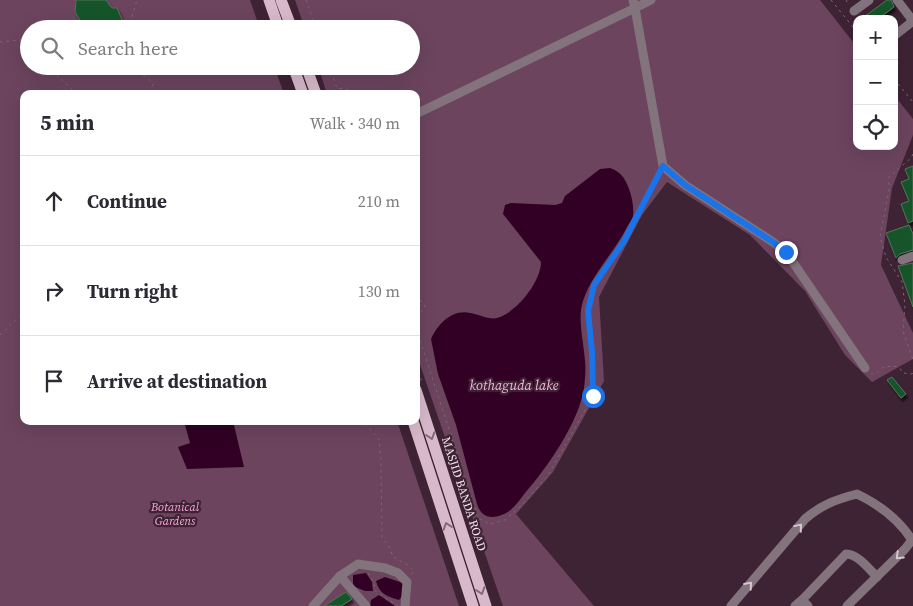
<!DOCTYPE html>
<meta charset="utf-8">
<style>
body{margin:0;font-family:"Source Serif 4",serif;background:#f2f2f3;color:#2b2b33}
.controls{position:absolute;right:15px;top:15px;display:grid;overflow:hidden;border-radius:10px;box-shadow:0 5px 20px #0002}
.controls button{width:45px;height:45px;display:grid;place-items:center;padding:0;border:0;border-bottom:1px solid #e1e1e2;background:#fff;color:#2b2b33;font:25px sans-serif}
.stop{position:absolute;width:15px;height:15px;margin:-11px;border:4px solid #1a73e8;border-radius:50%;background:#fff}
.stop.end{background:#1a73e8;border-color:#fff;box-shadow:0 1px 5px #0008}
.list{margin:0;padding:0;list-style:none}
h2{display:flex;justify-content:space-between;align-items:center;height:65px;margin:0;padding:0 20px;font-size:21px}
h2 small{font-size:16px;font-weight:400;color:#7c7c81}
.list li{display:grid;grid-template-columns:32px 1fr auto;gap:15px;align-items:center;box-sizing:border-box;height:90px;padding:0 20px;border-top:1px solid #e1e1e2}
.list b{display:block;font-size:19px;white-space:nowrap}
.list em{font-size:16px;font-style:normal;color:#7c7c81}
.icon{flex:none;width:28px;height:28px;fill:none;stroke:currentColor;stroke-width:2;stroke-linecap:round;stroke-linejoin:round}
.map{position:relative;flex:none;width:913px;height:606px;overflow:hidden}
.search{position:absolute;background:#fff;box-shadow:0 5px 20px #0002;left:20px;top:20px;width:400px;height:55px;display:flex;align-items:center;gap:12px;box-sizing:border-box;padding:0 18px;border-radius:28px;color:#7c7c81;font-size:19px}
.panel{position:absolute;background:#fff;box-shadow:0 5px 20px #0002;left:20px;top:90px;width:400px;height:335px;border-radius:10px}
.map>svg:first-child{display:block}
</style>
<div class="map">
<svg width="913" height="606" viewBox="0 0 913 606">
<defs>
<filter id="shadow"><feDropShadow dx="2" dy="3.5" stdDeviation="1" flood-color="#0009"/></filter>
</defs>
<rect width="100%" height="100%" fill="#3e2334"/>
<g fill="#6c445e">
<path d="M0 0H250L260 29H29V66H274L284 94H24V421H397L459 606H0Z"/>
<path d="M295 0H820L857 47V146H894V95L913 119V135L892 188 881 265 913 333V359L872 382 845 355 805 291 750 235 667 182 642 215 599 297 604 381 553 472 516 514 594 606H503L416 353V94H327L318 66H411V29H305Z"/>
</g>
<g fill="#310024">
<path d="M610 168C621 172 625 178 629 189 632 197 634 207 633 216 632 220 628 225 626 229 613 254 592 274 583 301 577 318 584 344 585 361 586 369 585 379 584 388 579 422 547 468 525 493 519 501 512 511 504 514 491 520 481 517 477 504L456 425 438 374 431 339C438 324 452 309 470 313 478 314 489 320 497 318 516 313 541 282 541 262L503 214 505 205 511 203 555 205 562 203 565 196 600 169Z"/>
<path d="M184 421H233L244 467 187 469 178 447 190 443Z"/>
<path d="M366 573 372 582 373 591H365L353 586V575Z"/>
<path d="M385 577 403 583 405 592 399 600C388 597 379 594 376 581Z"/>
<path d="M379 595 395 606H370L371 600Z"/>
</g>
<g fill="#19552c" stroke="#55735b" filter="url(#shadow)">
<path d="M76 0H106L112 8H117L126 29H85L75 12Z"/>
<path d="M887 0H891L894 7 878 19H861Z"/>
<path d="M913 166V221L908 223 901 204 909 201 901 182 909 179 905 169Z"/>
<path d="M909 225 913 234V250L900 254 896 258 886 233Z"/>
<path d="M913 263V307L898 266Z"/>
<path d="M892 377 906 394 901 398 887 380Z"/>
<path d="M346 592 352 599 341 606H324Z"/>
</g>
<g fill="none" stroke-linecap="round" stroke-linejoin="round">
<g stroke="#7e6675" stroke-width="1" stroke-dasharray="2.5 4" stroke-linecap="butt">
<path d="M306 0 316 29"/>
<path d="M831 0 857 32"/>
<path d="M846 0 849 4"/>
<path d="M128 29 137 0"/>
<path d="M0 42 29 39"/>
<path d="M47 66 77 94"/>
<path d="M126 66 148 78 153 85 149 94"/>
<path d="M329 66 337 88 355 91 359 94"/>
<path d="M894 79 913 102"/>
<path d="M913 154 911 158 889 177V190L880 237 886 257 902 282 905 305 903 331 913 360"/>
<path d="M416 295 425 306 416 320"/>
<path d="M416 328 478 518 490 524 505 520 522 505 547 477 593 396 592 352 588 311 594 285 624 241 659 174"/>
<path d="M0 335 24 312"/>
<path d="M416 366 422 382"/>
<path d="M871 374H876C883 365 887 366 899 367L903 373 912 374 913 371"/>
<path d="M359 421 365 424 379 439 381 460 382 537 390 548 393 557 408 565 414 571 411 575"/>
<path d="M368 573 374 583V590L385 598 398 606"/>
</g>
<g stroke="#82737c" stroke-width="9">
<path d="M651 0 635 8 663 166 685 185 773 242 786 252 865 368"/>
<path d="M897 0 913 21"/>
<path d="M854 11 869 0"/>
<path d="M894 36 913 21"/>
<path d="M416 114 635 8 633 0"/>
<path d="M902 260 913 256"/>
<path d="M340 576 366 606"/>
<path d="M802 600 846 554C858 554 869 569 877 577"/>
<path d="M313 606 340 576 358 564 385 568 398 573 407 582 405 606"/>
<path d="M731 606 805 519C821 505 837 499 857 494 878 504 899 520 912 540L905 549 847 606"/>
<path d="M795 606 802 600 808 606"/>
</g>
<g stroke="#d8b9cb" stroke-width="11">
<path d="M269 0 279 29"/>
<path d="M281 0 292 29"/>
<path d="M293 66 303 94"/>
<path d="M306 66 316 94"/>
<path d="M416 390 486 606"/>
<path d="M413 421 473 606"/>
</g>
</g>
<defs><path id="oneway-chevron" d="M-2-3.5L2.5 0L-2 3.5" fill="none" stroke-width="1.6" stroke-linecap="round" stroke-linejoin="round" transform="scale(1.25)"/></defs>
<g stroke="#836678">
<use href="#oneway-chevron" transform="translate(431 436) rotate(72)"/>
<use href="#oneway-chevron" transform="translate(447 526) rotate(-108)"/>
<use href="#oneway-chevron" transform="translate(481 591) rotate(72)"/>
</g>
<g stroke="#d8c6d0">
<use href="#oneway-chevron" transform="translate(799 527) rotate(-50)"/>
<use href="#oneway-chevron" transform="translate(899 556) rotate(136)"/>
<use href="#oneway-chevron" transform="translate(749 585) rotate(-49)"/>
</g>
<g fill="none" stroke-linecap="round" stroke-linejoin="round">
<path stroke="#1a73e8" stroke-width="6" d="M593 396 592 352 588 311 594 285 624 241 663 166 685 185 773 242 786 252"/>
</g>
<g text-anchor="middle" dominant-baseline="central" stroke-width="4.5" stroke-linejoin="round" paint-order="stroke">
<g font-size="12" fill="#f4e1ec" stroke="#3e2334">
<text transform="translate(464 494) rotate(72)">MASJID BANDA ROAD</text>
</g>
<g font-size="12" font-style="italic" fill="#f9a4da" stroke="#3e2334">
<text x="175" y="507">Botanical<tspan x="175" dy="14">Gardens</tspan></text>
</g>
<g font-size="14" font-style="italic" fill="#f7b3de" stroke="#3e2334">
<text x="514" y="385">kothaguda lake</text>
</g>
</g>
</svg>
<div class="controls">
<button>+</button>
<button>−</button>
<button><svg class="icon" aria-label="locate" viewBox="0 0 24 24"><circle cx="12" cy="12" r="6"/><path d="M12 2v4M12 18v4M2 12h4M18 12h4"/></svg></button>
</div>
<div class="stop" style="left:593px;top:396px"></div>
<div class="stop end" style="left:786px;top:252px"></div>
<div class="search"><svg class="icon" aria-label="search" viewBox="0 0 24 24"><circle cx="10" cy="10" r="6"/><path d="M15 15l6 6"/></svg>Search here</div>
<section class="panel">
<h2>5 min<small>Walk · 340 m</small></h2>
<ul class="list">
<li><svg class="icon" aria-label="ahead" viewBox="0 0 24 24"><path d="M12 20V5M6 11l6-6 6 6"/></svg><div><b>Continue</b></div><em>210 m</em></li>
<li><svg class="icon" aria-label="right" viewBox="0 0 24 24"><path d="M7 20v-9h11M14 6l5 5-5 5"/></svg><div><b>Turn right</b></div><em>130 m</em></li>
<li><svg class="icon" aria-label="arrive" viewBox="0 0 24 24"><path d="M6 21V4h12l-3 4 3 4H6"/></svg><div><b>Arrive at destination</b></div></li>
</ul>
</section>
</div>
